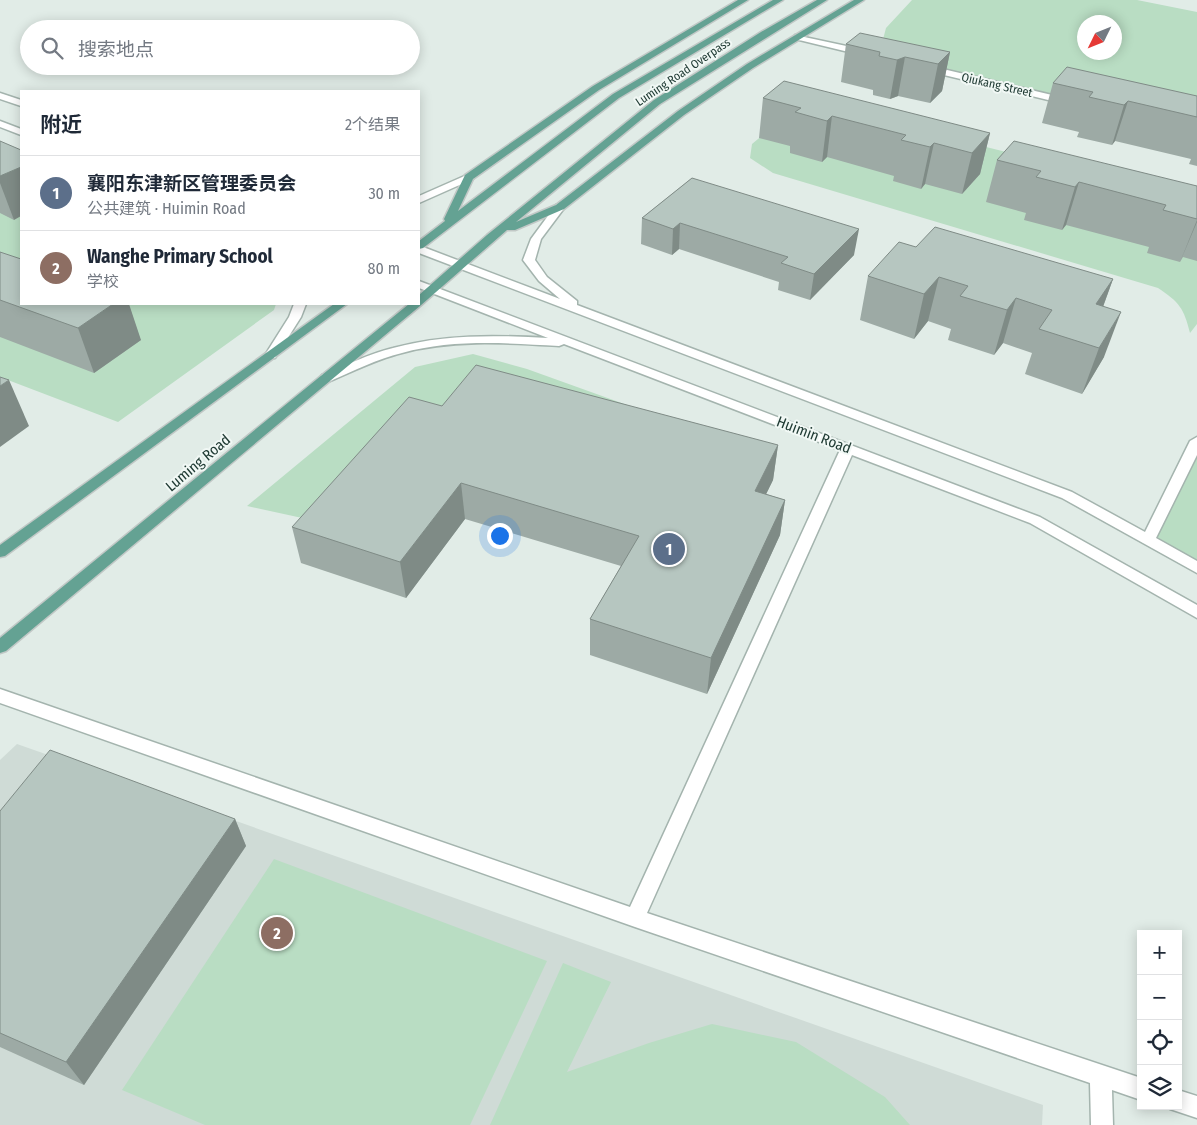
<!DOCTYPE html>
<html lang="zh">
<meta charset="utf-8">
<style>
body{margin:0;font-family:"Fira Sans Condensed","Noto Sans SC",sans-serif;background:#f6f6f7;color:#1f2937}
.controls{position:absolute;right:15px;bottom:15px;display:grid;overflow:hidden;border-radius:0px;box-shadow:0 2px 12px #0003}
.controls button{width:45px;height:45px;display:grid;place-items:center;padding:0;border:0;border-bottom:1px solid #e0e1e3;background:#fff;color:#1f2937;font:25px sans-serif}
.compass{position:absolute;left:1077px;top:15px;width:45px;height:45px;border-radius:50%;background:#fff;box-shadow:0 2px 12px #0003;rotate:227deg}
.you{position:absolute;left:499px;top:535px;width:18px;height:18px;margin:-12px;border:4px solid #fff;border-radius:50%;background:#1a73e8;box-shadow:0 0 0 8px #1a73e833}
.badge{display:grid;place-items:center;width:32px;height:32px;border-radius:50%;background:#7f5045;color:#fff;font-size:16px;font-weight:700}
.pin{position:absolute;translate:-50% -50%;border:2px solid #fff;box-shadow:0 1px 5px #0006}
.list{margin:0;padding:0;list-style:none}
h2{display:flex;justify-content:space-between;align-items:center;height:65px;margin:0;padding:0 20px;font-size:21px}
h2 small{font-size:16px;font-weight:400;color:#747a83}
.list li{display:grid;grid-template-columns:32px 1fr auto;gap:15px;align-items:center;box-sizing:border-box;height:75px;padding:0 20px;border-top:1px solid #e0e1e3}
.list b{display:block;font-size:19px;white-space:nowrap}
.list p{margin:0;font-size:16px;white-space:nowrap;color:#747a83}
.list em{font-size:16px;font-style:normal;color:#747a83}
.icon{flex:none;width:28px;height:28px;fill:none;stroke:currentColor;stroke-width:2;stroke-linecap:round;stroke-linejoin:round}
.map{position:relative;flex:none;width:1197px;height:1125px;overflow:hidden}
.search{position:absolute;background:#fff;box-shadow:0 2px 12px #0003;left:20px;top:20px;width:400px;height:55px;display:flex;align-items:center;gap:12px;box-sizing:border-box;padding:0 18px;border-radius:28px;color:#747a83;font-size:19px}
.panel{position:absolute;background:#fff;box-shadow:0 2px 12px #0003;left:20px;top:90px;width:400px;height:215px;border-radius:0px}
.map>svg:first-child{display:block}
</style>
<div class="map">
<svg width="1197" height="1125" viewBox="0 0 1197 1125">
<rect width="100%" height="100%" fill="#e1ece7"/>
<path fill="#cfdbd6" d="M17 744 1043 1105 1042 1125H0V760Z"/>
<g fill="#b9ddc3" fill-rule="evenodd">
<path d="M912 0H1137L1197 12V129L958 73 881 47 886 28ZM1084 22H1114V52H1084Z"/>
<path d="M831 108 1197 200V324L1190 333C1184 308 1179 302 1158 288L773 173 750 158 752 144 783 118Z"/>
<path d="M0 145 21 153V304H276L274 310 118 422 0 377Z"/>
<path d="M473 354 527 369 777 459 476 384 362 531 247 506 415 367Z"/>
<path d="M1197 441V568L1148 540Z"/>
<path d="M274 859 547 961 470 1125H205L122 1090Z"/>
<path d="M563 963 611 982 567 1072 649 1043 712 1024 796 1042 885 1097 910 1125H490Z"/>
</g>
<g fill="none" stroke-linecap="round" stroke-linejoin="round">
<g stroke="#a4b4ae" stroke-width="3">
<g id="minor">
<path d="M795 35 865 50 869 53 865 56 795 39Z"/>
<path d="M926 65 1069 99 1074 102 1069 105 923 70V66Z"/>
<path d="M0 93 21 100V106L0 99Z"/>
<path d="M0 121 21 129V135L0 127Z"/>
<path d="M469 174 474 177 473 179 419 203V196Z"/>
<path d="M560 204 565 207 541 239 535 260 547 277 577 301V305L1072 492 1145 532 1190 441 1197 437V455L1156 538 1197 561V573L1062 498 419 253V246L423 247 560 299 539 281 523 260 531 239 556 205Z"/>
<path d="M419 281 1040 517 1197 605V618L1030 523 852 455 647 913 1141 1078V1100L1112 1090 1113 1125H1091L1090 1083 635 927 0 703V689L630 907 840 450 564 344 559 346C507 343 452 339 402 353 377 359 354 371 330 381H322L320 378 322 375C345 366 368 354 393 348 443 334 496 335 548 338L419 288Z"/>
<path d="M294 304H306L301 317 275 358H267L265 355 289 317Z"/>
<path d="M1178 1090 1197 1096V1118L1170 1109 1169 1106H1178Z"/>
</g>
</g>
<g stroke="#c1c8c6" stroke-width="3">
<g id="major">
<path d="M738 0H748L599 90 473 179 458 211 613 94 773 0H783L619 98 423 248 419 249V241L445 221 444 219 465 175 593 86Z"/>
<path d="M817 0H827L660 104 516 222 556 205 678 111 747 64 854 0H864L753 68 684 115 564 209 515 230H507L420 306 6 651 0 653V638L409 304H419V295L487 235 654 100 761 32Z"/>
<path d="M334 304H347L5 556 0 557V545Z"/>
</g>
</g>
<use href="#minor" fill="#fff" fill-rule="evenodd"/>
<use href="#major" fill="#64a293" fill-rule="evenodd"/>
</g>
<g fill="#9daaa5">
<path d="M846 44 950 52 942 91 930 103 898 96 890 99 873 95V90L841 82Z"/>
<path d="M1053 83 1197 96V166L1189 164 1191 159 1115 141 1112 145 1077 137 1079 132 1042 123Z"/>
<path d="M763 98 990 133 980 174 962 194 925 184 921 189 893 181 894 176 827 157 822 162 790 153V146L759 138Z"/>
<path d="M0 141 14 220 0 213Z"/>
<path d="M997 160 1197 186V261L1183 257 1180 262 1147 253 1149 247 1066 225 1062 230 1024 220 1026 213 986 202Z"/>
<path d="M692 178 854 255 810 300 778 290 779 282 679 249 672 255 641 244 642 218Z"/>
<path d="M916 247 1113 279 1103 307 1104 357 1082 394 1025 374 1032 353 1003 343 994 355 948 340 951 329 928 321 914 339 860 320 868 276Z"/>
<path d="M0 252 141 340 94 373 0 337Z"/>
<path d="M442 406 778 445 773 480 766 494 785 500 780 535 707 694 590 655V619L621 566 465 519 406 598 301 563 292 527Z"/>
<path d="M0 811 235 819 246 846 84 1085 0 1047Z"/>
</g>
<g fill="#7f8b86">
<path d="M950 52 942 91 930 103 938 64Z"/>
<path d="M905 57 898 96 890 99 897 60Z"/>
<path d="M1128 101 1115 141 1112 145 1124 105Z"/>
<path d="M832 116 827 157 822 162 827 121Z"/>
<path d="M990 133 980 174 962 194 972 153Z"/>
<path d="M934 143 925 184 921 189 930 147Z"/>
<path d="M21 167V216L14 220 0 183V176Z"/>
<path d="M1079 182 1066 225 1062 230 1075 187Z"/>
<path d="M1197 220V222L1180 262Z"/>
<path d="M680 223 679 249 672 255 673 229Z"/>
<path d="M859 229 854 255 810 300 814 274Z"/>
<path d="M939 277 928 321 914 339 924 294Z"/>
<path d="M1113 279 1097 323 1096 304Z"/>
<path d="M1016 298 1003 343 994 355 1007 310Z"/>
<path d="M113 304H129L141 340 94 373 78 328Z"/>
<path d="M1121 312 1104 357 1082 394 1099 348Z"/>
<path d="M9 380 29 426 0 447V386Z"/>
<path d="M778 445 773 480 750 527 755 491Z"/>
<path d="M461 483 465 519 406 598 400 562Z"/>
<path d="M785 500 780 535 707 694 711 658Z"/>
<path d="M235 819 246 846 84 1085 66 1062Z"/>
</g>
<g fill="#b6c6c0" stroke="#7f8b86">
<path d="M860 33 950 52 938 64 905 57 897 60 879 56 880 52 846 44Z"/>
<path d="M1067 67 1197 96V117L1128 101 1124 105 1089 97 1093 92 1053 83Z"/>
<path d="M784 81 990 133 972 153 934 143 930 147 901 140 906 135 832 116 827 121 795 112 801 108 763 98Z"/>
<path d="M0 141 21 150V167L0 176Z"/>
<path d="M1014 141 1197 186V219L1163 210 1166 205 1079 182 1075 187 1036 177 1041 171 997 160Z"/>
<path d="M692 178 859 229 814 274 781 263 788 257 680 223 673 229 642 218Z"/>
<path d="M935 227 1113 279 1096 304 1121 312 1099 348 1039 329 1052 310 1016 298 1007 310 960 296 968 286 939 277 924 294 868 276 899 242 916 247Z"/>
<path d="M0 252 21 259V304H113L78 328 0 300Z"/>
<path d="M476 365 778 445 755 491 785 500 711 658 590 619 639 536 461 483 400 562 292 527 409 397 442 406Z"/>
<path d="M0 377 9 380 0 386Z"/>
<path d="M50 750 235 819 66 1062 0 1033V811Z"/>
</g>
<g text-anchor="middle" dominant-baseline="central" stroke-width="4" stroke-linejoin="round" paint-order="stroke">
<g font-size="12" fill="#213c35" stroke="#f1f8f5">
<text transform="translate(683 72) rotate(-34)">Luming Road Overpass</text>
<text transform="translate(997 85) rotate(13)">Qiukang Street</text>
</g>
<g font-size="15" fill="#213c35" stroke="#f1f8f5">
<text transform="translate(814 435) rotate(21)">Huimin Road</text>
<text transform="translate(198 463) rotate(-40)">Luming Road</text>
</g>
</g>
</svg>
<div class="controls">
<button>+</button>
<button>−</button>
<button><svg class="icon" aria-label="locate" viewBox="0 0 24 24"><circle cx="12" cy="12" r="6"/><path d="M12 2v4M12 18v4M2 12h4M18 12h4"/></svg></button>
<button><svg class="icon" aria-label="layers" viewBox="0 0 24 24"><path d="M12 4l9 5-9 5-9-5zM3 14l9 5 9-5"/></svg></button>
</div>
<svg class="compass" viewBox="-18 -18 36 36"><path d="M0-13l5 13h-10z" fill="#e53935"/><path d="M0 13l5-13h-10z" fill="#747a83"/></svg>
<div class="you"></div>
<div class="pin badge" style="left:669px;top:549px;background:#5c6f8a">1</div>
<div class="pin badge" style="left:277px;top:933px;background:#8d6e63">2</div>
<div class="search"><svg class="icon" aria-label="search" viewBox="0 0 24 24"><circle cx="10" cy="10" r="6"/><path d="M15 15l6 6"/></svg>搜索地点</div>
<section class="panel">
<h2>附近<small>2个结果</small></h2>
<ul class="list">
<li><span class="badge" style="background:#5c6f8a">1</span><div><b>襄阳东津新区管理委员会</b><p>公共建筑 · Huimin Road</p></div><em>30 m</em></li>
<li><span class="badge" style="background:#8d6e63">2</span><div><b>Wanghe Primary School</b><p>学校</p></div><em>80 m</em></li>
</ul>
</section>
</div>
